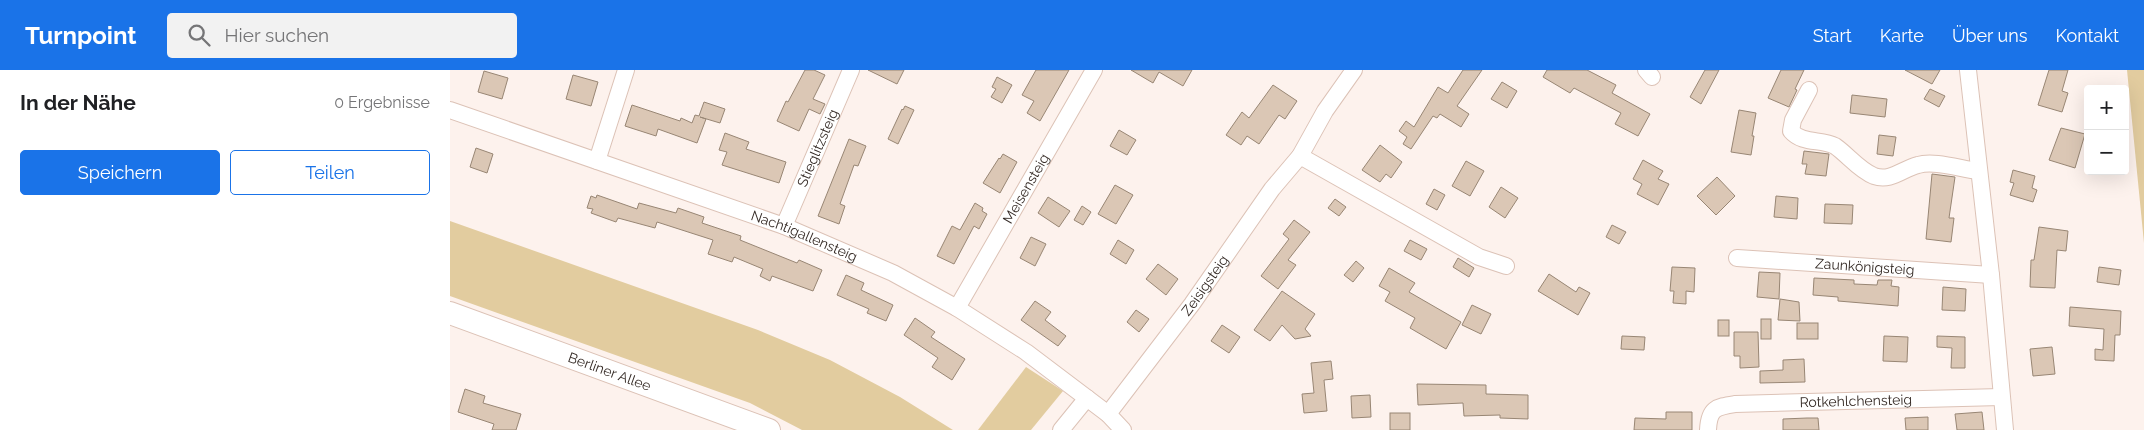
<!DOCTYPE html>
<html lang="de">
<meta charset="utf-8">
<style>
body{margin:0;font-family:Raleway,sans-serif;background:#f2f2f2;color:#202124}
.controls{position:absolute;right:15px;top:15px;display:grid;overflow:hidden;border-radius:5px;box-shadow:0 5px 20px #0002}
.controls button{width:45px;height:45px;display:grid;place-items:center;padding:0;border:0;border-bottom:1px solid #e0e0e0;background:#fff;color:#202124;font:25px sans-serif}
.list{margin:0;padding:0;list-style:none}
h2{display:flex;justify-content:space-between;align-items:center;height:65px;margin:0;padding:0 20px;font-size:21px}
h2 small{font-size:16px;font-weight:400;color:#757577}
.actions{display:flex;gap:10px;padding:15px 20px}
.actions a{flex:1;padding:11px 0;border:1px solid #1a73e8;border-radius:5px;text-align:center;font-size:18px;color:#1a73e8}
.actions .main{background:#1a73e8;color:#fff}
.icon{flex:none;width:28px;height:28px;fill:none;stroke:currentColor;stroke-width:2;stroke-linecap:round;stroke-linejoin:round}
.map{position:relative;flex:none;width:1694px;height:360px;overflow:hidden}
header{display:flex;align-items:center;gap:30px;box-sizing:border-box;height:70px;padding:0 25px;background:#1a73e8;color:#fff}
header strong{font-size:24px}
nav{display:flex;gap:28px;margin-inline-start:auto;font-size:18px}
.search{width:350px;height:45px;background:#f2f2f2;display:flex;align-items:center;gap:12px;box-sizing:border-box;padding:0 18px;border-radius:5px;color:#757577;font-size:19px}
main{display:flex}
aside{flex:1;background:#fff}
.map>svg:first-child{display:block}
</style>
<header>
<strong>Turnpoint</strong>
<div class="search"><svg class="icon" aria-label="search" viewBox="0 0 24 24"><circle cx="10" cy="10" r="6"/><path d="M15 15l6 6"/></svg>Hier suchen</div>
<nav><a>Start</a><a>Karte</a><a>Über uns</a><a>Kontakt</a></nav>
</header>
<main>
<aside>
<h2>In der Nähe<small>0 Ergebnisse</small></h2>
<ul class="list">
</ul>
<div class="actions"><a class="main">Speichern</a><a>Teilen</a></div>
</aside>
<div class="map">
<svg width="1694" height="360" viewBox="0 0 1694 360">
<rect width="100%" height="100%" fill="#fdf2ed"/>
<g fill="#e2cc9f">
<path d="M1677 0H1694V173Z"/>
<path d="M0 151 308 260 380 290 450 327 503 360H352L300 333 0 226Z"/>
<path d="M576 297 613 321 581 360H528Z"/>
</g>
<g fill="#dbc7b5" stroke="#988674">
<path d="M355 0H364L375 5 363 29 375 34 370 44 359 39 349 61 327 51 336 31 338 32Z"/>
<path d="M418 0H454L447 14Z"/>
<path d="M586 0H619L590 51 577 43 584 31 572 25Z"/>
<path d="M681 0H742L733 16 709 2 703 13Z"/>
<path d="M1013 0H1032L1007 36 1019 44 1011 57 990 44 987 48 983 46 961 79 953 74 957 67 949 61 956 51 964 57 988 17 998 23Z"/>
<path d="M1097 0H1137L1166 15 1162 23 1200 44 1188 66 1165 54 1171 43 1124 18 1120 23 1093 7Z"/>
<path d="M1255 0H1269L1251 34 1240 27Z"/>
<path d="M1331 0H1354L1345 19 1347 20 1339 37 1318 28Z"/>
<path d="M1455 0H1490L1482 14Z"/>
<path d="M1599 0H1618L1612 21 1618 23 1612 42 1588 35Z"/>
<path d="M34 1 58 8 52 29 28 22Z"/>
<path d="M123 5 148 12 141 36 116 29Z"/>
<path d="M547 7 562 15 552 33 541 27 546 19 542 17Z"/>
<path d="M1052 12 1067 21 1057 38 1041 29Z"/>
<path d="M823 15 847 31 835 49 829 45 809 74 797 66 791 75 776 65 792 42 799 48Z"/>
<path d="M1480 19 1495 26 1489 37 1474 29Z"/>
<path d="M1402 25 1437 29 1435 47 1400 43Z"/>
<path d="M254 32 275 39 270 53 250 47 256 49 247 73 208 59 206 66 175 56 182 35 230 51 231 48 242 53 245 45 249 46Z"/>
<path d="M455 36 464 40 448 74 438 69 452 39 453 40Z"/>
<path d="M1289 40 1306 43 1302 66H1304L1301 85 1281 82Z"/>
<path d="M1611 58 1635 64 1625 98 1599 90Z"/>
<path d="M669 60 686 70 677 85 660 76Z"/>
<path d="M275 63 299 72 296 79 336 92 329 113 272 95 277 82 269 80Z"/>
<path d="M1429 65 1446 67 1443 86 1427 84Z"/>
<path d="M399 69 416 76 408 96 404 95 390 134 395 136 389 154 368 146Z"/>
<path d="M930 75 952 92 941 108 936 104 930 112 912 100Z"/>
<path d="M26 78 43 84 37 103 20 97Z"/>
<path d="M1354 81 1379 84 1376 106 1355 104 1357 94H1352Z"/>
<path d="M553 84 567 92 550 123 533 113 549 88 550 89Z"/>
<path d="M1193 90 1213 101 1208 109 1219 114 1208 135 1187 124 1192 114 1183 109Z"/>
<path d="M1016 91 1034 101 1020 126 1002 116Z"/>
<path d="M1563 100 1585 106 1582 118 1587 120 1583 132 1560 125 1564 113 1560 112Z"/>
<path d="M1482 104 1505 107 1499 148H1504L1501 172 1476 169Z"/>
<path d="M1267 107 1285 126 1266 145 1247 126Z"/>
<path d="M665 115 683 125 666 154 648 144Z"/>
<path d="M1051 117 1068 128 1055 148 1039 137Z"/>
<path d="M984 119 995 125 987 140 976 134Z"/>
<path d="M147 125 187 139 189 133 226 143 228 138 254 147 252 153 291 166 290 170 347 193 349 190 372 200 363 221 322 206 320 211 310 206 313 199 284 187 282 192 258 184 263 170 207 152 205 158 168 148 166 152 141 143 143 139 137 138 141 126 146 128Z"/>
<path d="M1326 126 1348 128 1347 149 1324 147Z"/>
<path d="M598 127 620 141 609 157 588 143Z"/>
<path d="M885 129 896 137 889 146 878 138Z"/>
<path d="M525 133 533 138 532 141 537 144 529 159 524 156 504 194 487 186 502 156 510 160Z"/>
<path d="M1375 134 1403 135 1402 154 1374 153Z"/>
<path d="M632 136 641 142 633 155 624 150Z"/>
<path d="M844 150 860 162 838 190 846 195 828 219 811 206 839 169 833 164Z"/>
<path d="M1162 155 1176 162 1169 174 1156 167Z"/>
<path d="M1589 157 1618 161 1616 181 1607 180 1605 218 1580 217 1581 190H1584Z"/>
<path d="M581 167 596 174 585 196 570 188Z"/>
<path d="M668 170 684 180 676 194 660 184Z"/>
<path d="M960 170 977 179 971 190 954 181Z"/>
<path d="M1008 188 1024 198 1019 207 1003 197Z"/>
<path d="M906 191 914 198 903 212 894 205Z"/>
<path d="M708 194 728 209 716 225 696 209Z"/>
<path d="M1222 197 1245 198 1244 222 1236 221V234L1223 233 1224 221H1220Z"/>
<path d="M1649 197 1671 200 1669 215 1647 212Z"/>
<path d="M939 198 965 213 959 222 1011 252 996 279 960 258 965 248 935 231 940 222 929 216Z"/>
<path d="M1309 202 1330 203 1329 229 1307 227Z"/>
<path d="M1099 204 1126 222 1129 217 1140 223 1128 245 1088 221Z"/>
<path d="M396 205 414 213 411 220 443 235 436 251 417 243 419 239 387 225Z"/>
<path d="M1364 208 1404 210V214L1427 215 1428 210H1442L1441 216 1449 217 1448 236 1388 231V227L1363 225Z"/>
<path d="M1493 217 1516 219 1515 241 1492 240Z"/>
<path d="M832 221 865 244 855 259 861 266 845 269 832 255 820 271 804 260Z"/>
<path d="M1330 229 1349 232 1350 251 1328 250Z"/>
<path d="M585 231 601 242 595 250 616 266 608 276 571 250Z"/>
<path d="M1022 235 1041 244 1031 264 1012 255Z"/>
<path d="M1620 237 1671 241 1670 265H1665L1664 291 1645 290V279L1653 280 1654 259 1619 256Z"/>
<path d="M686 240 699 249 689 262 677 252Z"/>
<path d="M465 248 485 262 481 267 515 289 502 310 482 297 488 288 454 265Z"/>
<rect x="1311" y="249" width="10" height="20"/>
<rect x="1268" y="250" width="11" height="16"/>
<rect x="1347" y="253" width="21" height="16"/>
<path d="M772 255 790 267 779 283 761 271Z"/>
<path d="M1284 262H1308L1309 297 1290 298V286H1284Z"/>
<path d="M1172 266 1195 267 1194 280 1171 279Z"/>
<path d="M1434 266 1458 267 1457 292 1433 291Z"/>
<path d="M1487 266 1515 267V298H1501L1502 278 1487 277Z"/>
<path d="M1602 277 1605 304 1583 306 1580 279Z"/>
<path d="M1354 289 1355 312 1310 313V301L1333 300V290Z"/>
<path d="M881 291 883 309 874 310 877 341 854 343 852 324 864 323 861 293Z"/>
<path d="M967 314 1036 315V324L1078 325V349L1050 348V345L1014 346 1013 333 968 335Z"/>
<path d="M15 319 35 326 33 333 71 344 66 360H42L44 354 8 342Z"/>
<path d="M920 325 921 347 902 348 901 326Z"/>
<path d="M1216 342H1242V360H1184L1185 348 1216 349Z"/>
<path d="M1532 342 1534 360H1507L1505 344Z"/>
<rect x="940" y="343" width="20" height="17"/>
<path d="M1478 347V360H1456L1455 348Z"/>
<path d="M1357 348H1368L1369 360H1333V349Z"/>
</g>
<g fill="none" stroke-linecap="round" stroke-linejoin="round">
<g stroke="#dcc2b6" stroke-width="18">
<g id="minor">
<path d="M1196 0 1202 7"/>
<path d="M1518 0 1541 205 1555 360"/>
<path d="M1359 20 1343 50 1341 61C1352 74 1371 69 1385 76 1398 85 1409 100 1424 106 1441 112 1452 99 1468 95 1484 90 1511 99 1529 101"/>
<path id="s1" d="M0 40 334 156 443 203 507 238 576 282 658 344 673 360"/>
<path d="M850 86 1029 187 1056 196"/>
<path d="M147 91 176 0"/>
<path id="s2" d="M334 156 401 0"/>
<path id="s3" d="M1287 188 1541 205"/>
<path id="s4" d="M507 238 644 0"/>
<path id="s5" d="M658 344 742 234 822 119 850 86 875 41 904 0"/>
<path d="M611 360 637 328"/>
<path id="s6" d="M1258 360C1259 338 1266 337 1285 334L1551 327"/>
</g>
</g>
<g stroke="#dcc2b6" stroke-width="24">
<g id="secondary">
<path id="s7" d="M0 243 319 360"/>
</g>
</g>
<use href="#minor" stroke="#fff" stroke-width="16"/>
<use href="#secondary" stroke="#fff" stroke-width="22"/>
</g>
<g text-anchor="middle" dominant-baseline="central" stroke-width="5" stroke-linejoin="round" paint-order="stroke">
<g font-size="14" fill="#352b26" stroke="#fff">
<text stroke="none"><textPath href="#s2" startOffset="85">Stieglitzsteig</textPath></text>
<text stroke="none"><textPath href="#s4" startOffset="138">Meisensteig</textPath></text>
<text stroke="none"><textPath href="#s1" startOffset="376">Nachtigallensteig</textPath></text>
<text stroke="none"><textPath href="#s3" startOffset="128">Zaunkönigsteig</textPath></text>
<text stroke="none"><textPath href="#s5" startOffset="161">Zeisigsteig</textPath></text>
<text stroke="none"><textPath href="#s7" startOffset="170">Berliner Allee</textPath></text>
<text stroke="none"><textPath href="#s6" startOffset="164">Rotkehlchensteig</textPath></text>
</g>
</g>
</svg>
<div class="controls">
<button>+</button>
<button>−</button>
</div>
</div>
</main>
